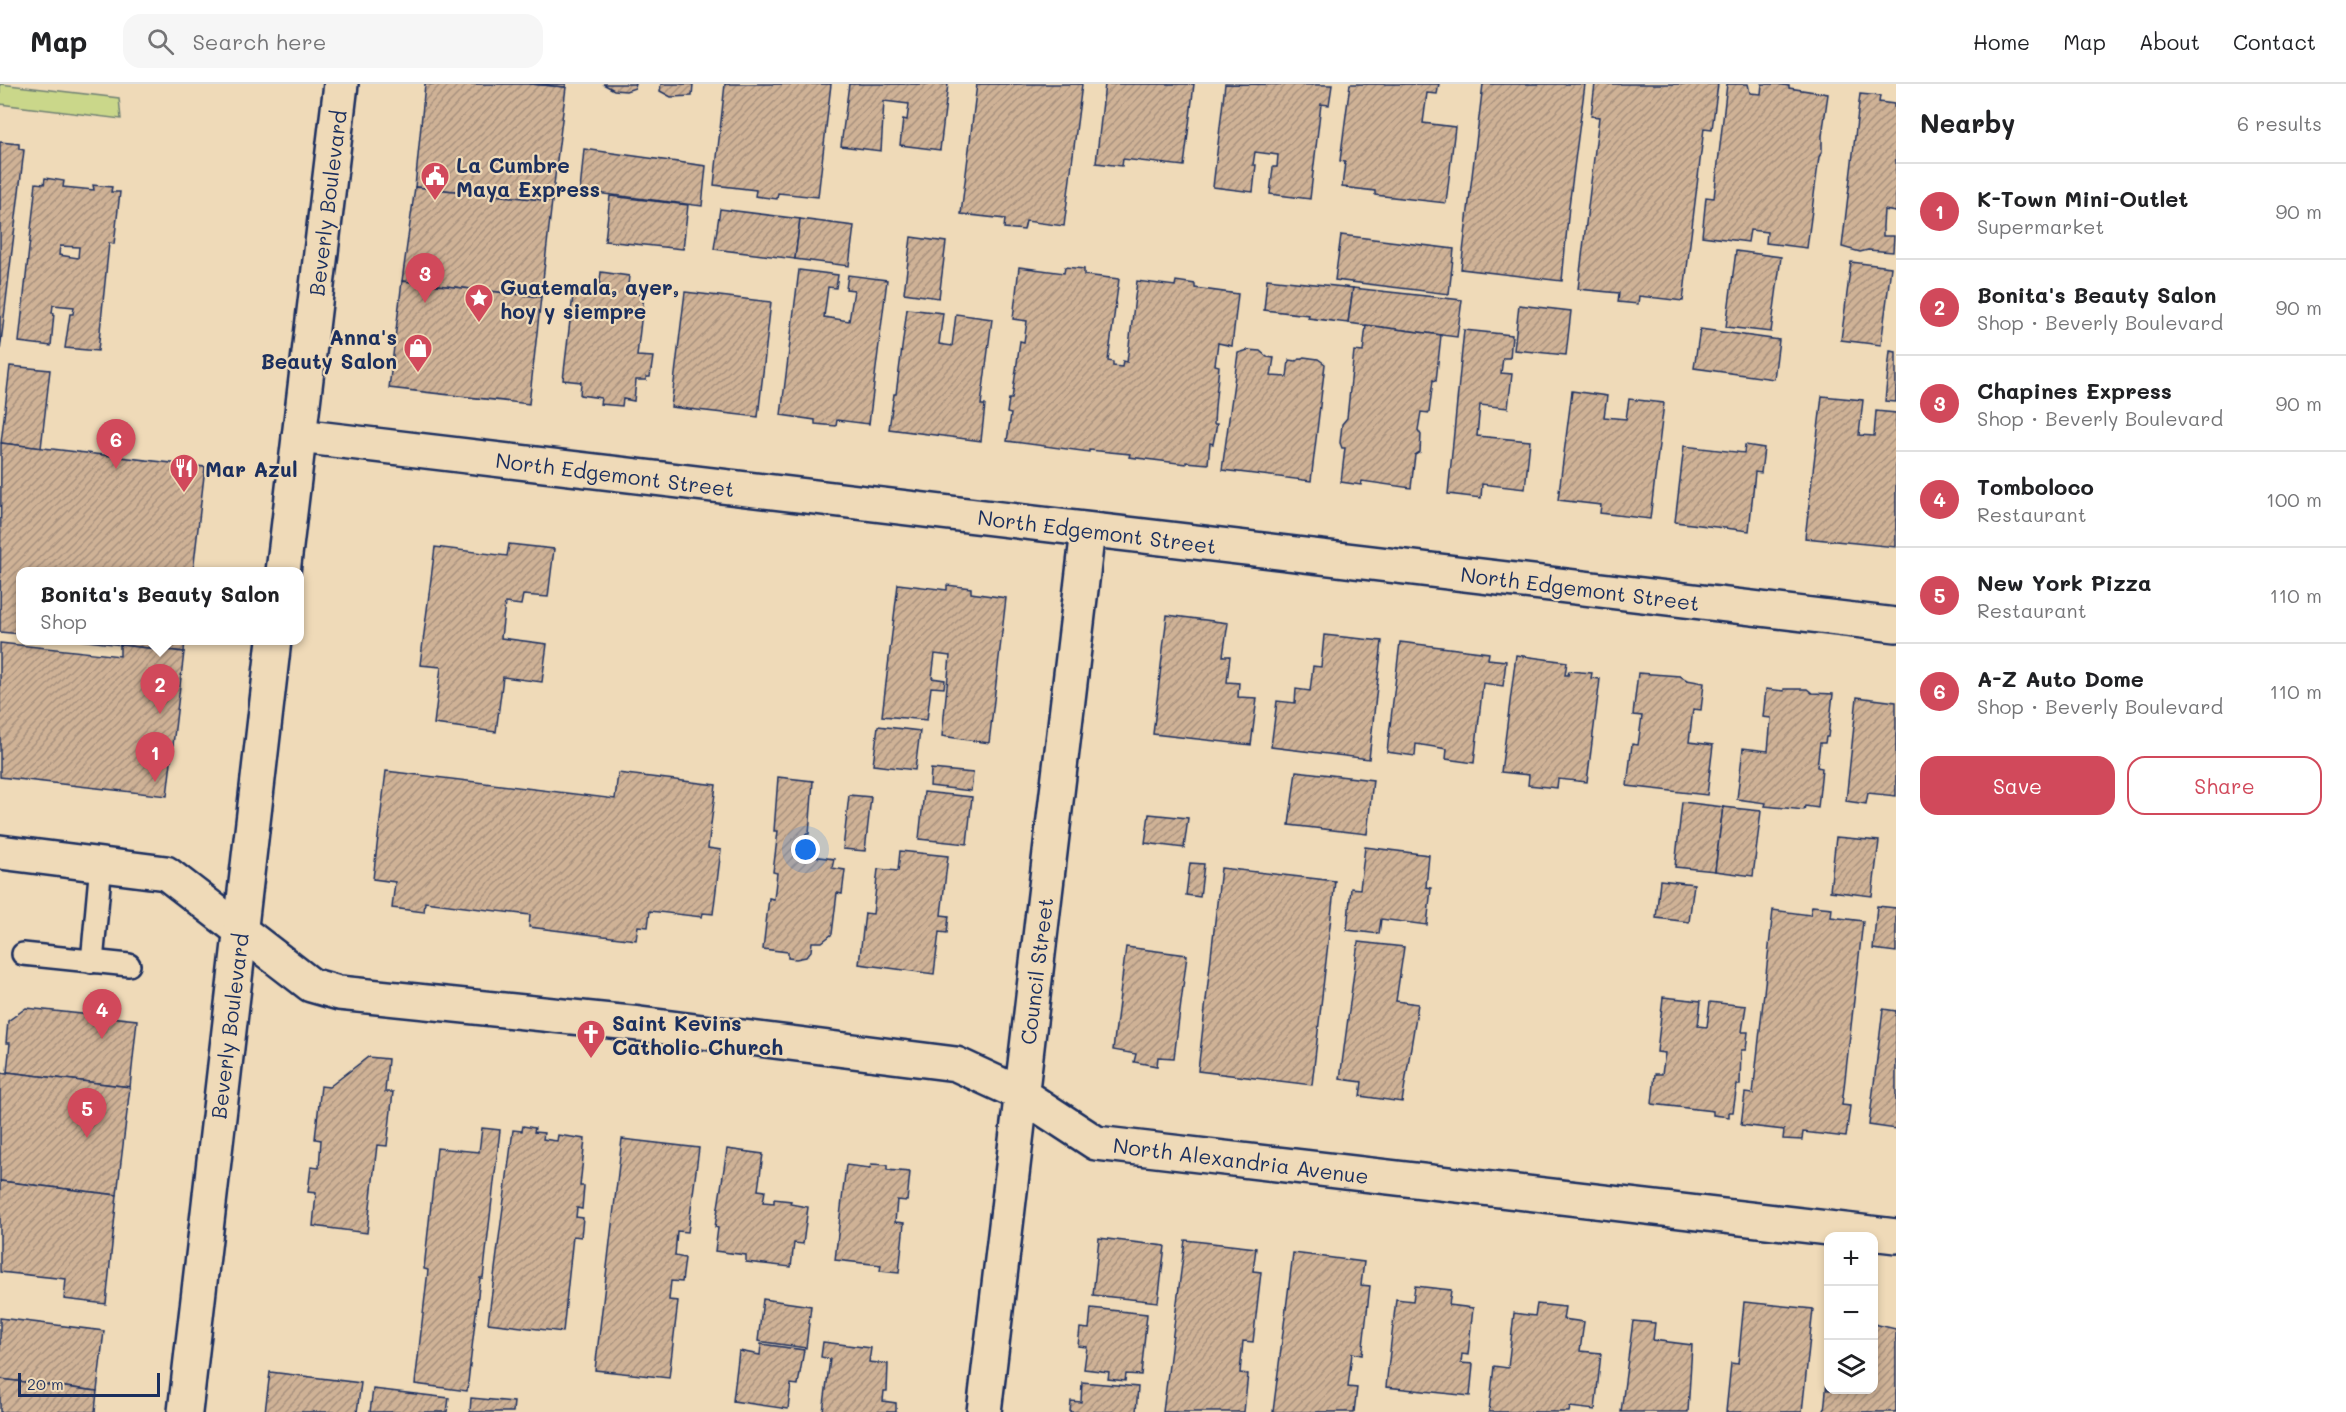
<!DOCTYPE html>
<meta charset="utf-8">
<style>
body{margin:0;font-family:Mali,sans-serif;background:#f6f6f6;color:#202124}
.controls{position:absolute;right:18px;bottom:18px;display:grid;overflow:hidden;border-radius:12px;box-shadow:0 3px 9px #0003}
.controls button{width:54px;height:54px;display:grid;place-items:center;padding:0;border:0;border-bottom:2px solid #e0e0e0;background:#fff;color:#202124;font:30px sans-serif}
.scale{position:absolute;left:18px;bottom:15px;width:142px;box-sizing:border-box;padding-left:6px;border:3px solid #1b2f5e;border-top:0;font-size:16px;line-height:21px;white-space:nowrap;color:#1b2f5e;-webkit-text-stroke:4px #efdab8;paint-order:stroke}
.you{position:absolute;left:806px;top:766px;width:21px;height:21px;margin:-15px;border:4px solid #fff;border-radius:50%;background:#1a73e8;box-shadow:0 0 0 9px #1a73e833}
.badge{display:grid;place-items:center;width:39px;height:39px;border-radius:50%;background:#d1495b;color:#fff;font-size:20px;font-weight:700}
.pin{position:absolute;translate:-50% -50px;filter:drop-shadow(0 2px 3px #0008)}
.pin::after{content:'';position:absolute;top:32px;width:21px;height:18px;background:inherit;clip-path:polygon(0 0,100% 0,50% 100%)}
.popup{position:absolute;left:16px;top:483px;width:288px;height:78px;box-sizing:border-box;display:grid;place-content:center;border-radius:12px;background:#fff;filter:drop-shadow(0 2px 4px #0005);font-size:20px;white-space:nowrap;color:#757577}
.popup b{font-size:22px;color:#202124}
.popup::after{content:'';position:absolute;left:50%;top:100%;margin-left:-12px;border:12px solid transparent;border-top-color:#fff}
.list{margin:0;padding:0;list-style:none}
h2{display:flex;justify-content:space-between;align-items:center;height:78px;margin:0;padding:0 24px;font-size:26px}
h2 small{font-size:20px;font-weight:400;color:#757577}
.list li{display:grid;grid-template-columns:39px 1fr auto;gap:18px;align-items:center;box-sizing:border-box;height:96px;padding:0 24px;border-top:2px solid #e0e0e0}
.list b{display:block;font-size:22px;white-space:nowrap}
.list p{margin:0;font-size:20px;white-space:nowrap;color:#757577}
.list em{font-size:20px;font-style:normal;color:#757577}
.actions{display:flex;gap:12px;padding:18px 24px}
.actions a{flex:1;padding:14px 0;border:2px solid #d1495b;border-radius:18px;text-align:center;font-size:21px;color:#d1495b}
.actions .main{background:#d1495b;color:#fff}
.icon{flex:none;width:33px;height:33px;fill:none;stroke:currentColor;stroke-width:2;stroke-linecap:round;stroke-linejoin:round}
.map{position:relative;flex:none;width:1896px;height:1328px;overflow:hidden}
header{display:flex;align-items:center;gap:36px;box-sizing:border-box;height:84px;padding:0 30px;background:#fff;border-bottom:2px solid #e0e0e0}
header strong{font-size:28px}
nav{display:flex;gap:33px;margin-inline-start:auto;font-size:21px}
.search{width:420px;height:54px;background:#f6f6f6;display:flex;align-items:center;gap:15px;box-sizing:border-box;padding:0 21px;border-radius:18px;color:#757577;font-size:22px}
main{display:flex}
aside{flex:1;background:#fff}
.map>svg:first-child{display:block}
</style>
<header>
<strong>Map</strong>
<div class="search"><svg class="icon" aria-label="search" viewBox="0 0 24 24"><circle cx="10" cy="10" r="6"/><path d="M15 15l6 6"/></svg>Search here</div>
<nav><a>Home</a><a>Map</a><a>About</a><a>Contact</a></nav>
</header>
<main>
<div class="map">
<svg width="1896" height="1328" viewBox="0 0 1896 1328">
<defs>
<pattern id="building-hatch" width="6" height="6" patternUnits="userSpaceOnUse" patternTransform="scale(1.5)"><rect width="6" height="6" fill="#cfb296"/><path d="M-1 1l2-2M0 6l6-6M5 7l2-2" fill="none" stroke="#a7917e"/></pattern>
</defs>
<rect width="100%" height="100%" fill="#efdab8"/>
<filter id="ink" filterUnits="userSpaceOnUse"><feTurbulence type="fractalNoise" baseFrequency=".0167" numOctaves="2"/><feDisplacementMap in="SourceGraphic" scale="12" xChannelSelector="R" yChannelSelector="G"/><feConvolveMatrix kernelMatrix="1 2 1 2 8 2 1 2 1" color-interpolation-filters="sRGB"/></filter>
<g filter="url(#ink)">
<path fill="#cad78a" stroke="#728374" stroke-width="1.5" d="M0 0 119 14 121 35 0 20Z"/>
<g fill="url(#building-hatch)" stroke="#1b2f5e" stroke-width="1.5" fill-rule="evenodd">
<path d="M425 0H530L566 3 552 117 415 103Z"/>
<path d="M530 0H566V3Z"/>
<path d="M603 0H636L635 4 626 7 614 6Z"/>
<path d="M661 0H693L692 12 671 13 660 7Z"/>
<path d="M725 0H831L818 113 778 109 777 115 755 112 756 106 714 101Z"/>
<path d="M849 0H948L940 66 900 61 903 35 907 36 909 20 884 17 881 67 841 62Z"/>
<path d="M977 0H1082L1064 142 1026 137 1024 146 1004 144 1005 135 961 130Z"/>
<path d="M1105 0H1194L1184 82 1123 75 1122 82 1096 79Z"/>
<path d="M1225 0 1332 1 1329 21 1321 20 1310 115 1270 110 1273 83H1277L1278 71 1255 68 1253 81H1256L1253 108 1213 103Z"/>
<path d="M1350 0H1439L1437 10 1427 9 1423 39 1455 43 1446 119 1375 111V107L1342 103 1345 78 1340 77Z"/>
<path d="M1483 0H1585L1569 122 1562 197 1461 185Z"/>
<path d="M1595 0H1718L1712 45 1704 44 1683 217 1639 212 1638 220 1618 218 1619 209 1578 205 1599 33 1591 32Z"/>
<path d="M1727 0H1748L1750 9 1761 10 1762 0H1778L1789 2V4L1828 10 1822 52V68L1819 73 1807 164 1766 159 1767 148 1750 146 1748 158 1702 152 1706 113 1714 114Z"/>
<path d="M1860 10 1880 12 1879 18 1894 20V23H1896V128L1884 126 1883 142V152H1894L1893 168 1868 166 1860 168 1842 163Z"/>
<path d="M0 58 19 60V65L24 66 0 267Z"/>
<path d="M584 65 706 82 702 122 580 107Z"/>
<path d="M45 94 64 97 63 103 94 106 93 101 112 103 111 108H120L114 160 109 159 98 267 65 264 70 230H73L74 223 53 221 52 229H54L51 262 19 258 36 99 44 100ZM60 162 79 163 78 174 59 171Z"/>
<path d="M415 103 552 117 541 213 402 197Z"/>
<path d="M610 112 688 121 683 165 605 157Z"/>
<path d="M720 125 800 135 795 175 714 165Z"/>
<path d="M800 135 854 142 849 182 795 175Z"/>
<path d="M1341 151 1454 165 1449 210 1335 196Z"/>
<path d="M911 153 946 158 939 214 904 209Z"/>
<path d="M1736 167 1781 173 1771 248 1726 243Z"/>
<path d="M1851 178 1891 183 1881 261 1841 256Z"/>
<path d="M1019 183 1064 189 1065 183 1084 185V191L1119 195 1108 277 1113 278V282L1122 283 1123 277 1127 278 1137 197 1175 202 1176 197 1195 200V204L1238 210 1232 262 1218 259 1215 281 1219 282 1215 323 1214 340H1217L1213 360 1210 359 1208 380 1186 378V380L1129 373 1130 370 1089 366V368L1007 357 1011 330 1007 329 1009 315H1012L1020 257 1024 258 1027 237 1013 235Z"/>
<path d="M799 186 838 191 836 204 828 203 824 233 849 237 854 206 846 205 848 191 887 196 869 340 837 336 836 342 815 340V336L781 331Z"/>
<path d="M601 188 629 192 627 209 644 211 637 272 653 273 650 293H646V296H636L634 317 623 315 622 322 600 320 601 314 580 311 581 298 563 296 574 203 599 206Z"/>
<path d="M1267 195 1353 204 1348 239 1308 234 1309 231 1264 226Z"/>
<path d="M402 197 541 213 529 320 389 304Z"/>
<path d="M1353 204 1462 216 1457 253 1348 239Z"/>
<path d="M685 208 771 218 758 333 671 323Z"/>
<path d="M1519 221 1571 227 1566 271 1514 266Z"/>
<path d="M907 225 943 229 939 260 952 262 956 230 992 235 981 321H985L981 357 889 345 894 310H896Z"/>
<path d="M1366 241 1441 251 1436 297 1433 296 1429 329 1421 328 1418 346 1421 351 1420 368 1415 371 1411 404 1362 397 1361 401 1341 398 1345 364H1342L1340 359 1342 340 1347 334 1354 267 1363 268Z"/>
<path d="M1700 245 1779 256 1774 295 1694 284Z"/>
<path d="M1464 246 1512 251 1510 274H1503L1501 289 1512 290 1508 324 1480 321 1477 352 1530 357 1525 405 1482 400 1481 414 1448 410Z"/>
<path d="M1248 266 1260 267 1267 273 1274 274 1271 292 1287 293 1289 276 1296 277 1304 273 1318 275 1325 280 1311 397 1222 386 1238 269Z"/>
<path d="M1890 267 1896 268V318L1885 317Z"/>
<path d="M10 282 50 286 41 364 1 359Z"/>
<path d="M1572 307 1607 312 1604 333 1626 335 1629 315 1664 319 1650 435 1600 429 1601 421 1558 416Z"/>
<path d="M1822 312 1863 316 1859 351 1874 352 1876 327 1896 329V463L1805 454Z"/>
<path d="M1 359 205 383 193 488H21V550L0 548Z"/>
<path d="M1745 361 1764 364 1761 389 1755 388 1749 447 1675 438 1684 362 1744 369Z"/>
<path d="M509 460 554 465 548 513 523 511 521 521 505 519 501 554 547 560 542 598 503 593 496 648 434 640 441 583 420 581 435 463 507 472Z"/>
<path d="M898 500 947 506V501L971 504V509L1006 514 989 659 942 652 950 572 935 570 932 594 945 596 944 604 931 603 927 636 882 632Z"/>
<path d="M1167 531 1228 539 1223 572H1230L1227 598 1239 599 1238 613 1257 614 1251 661 1153 650Z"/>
<path d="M1324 551 1382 557 1369 675 1271 663 1277 617 1295 619 1296 605 1310 607 1313 582 1321 583Z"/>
<path d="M78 556H185L184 568Z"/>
<path d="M1400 558 1489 569 1488 575 1506 577 1503 602 1483 599 1474 679 1446 675 1447 665 1416 660 1415 672 1387 668Z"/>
<path d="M0 559 120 572V561L184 568 167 712 0 693Z"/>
<path d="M1516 571 1567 578 1565 591H1568L1569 587 1592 589 1591 594 1600 595 1587 698 1558 695 1557 704 1528 701 1529 691 1501 688Z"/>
<path d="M1638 589 1680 592 1687 596 1704 599 1701 626 1693 625 1689 658 1713 661 1707 711 1627 702 1632 660 1638 661 1642 632 1633 631Z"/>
<path d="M1766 605 1784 607V605H1807L1812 609 1833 610 1828 653H1826L1825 659H1820L1817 683 1822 684 1818 724 1805 722 1804 726 1765 722 1766 719 1737 715 1743 664 1768 667 1771 634 1763 633Z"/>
<path d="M1857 613 1896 618V712L1868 709 1866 720 1846 717Z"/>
<path d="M878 642 920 647 915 686 873 681Z"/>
<path d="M931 685 973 689 971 707 930 702Z"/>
<path d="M386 687 615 715 618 689 716 701 708 764 721 766 713 830 703 829 702 833 650 827 648 843 638 842 636 856 529 843 530 831 425 818 424 828 392 824 395 798 373 795Z"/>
<path d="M1296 687 1373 696 1367 750 1289 741Z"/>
<path d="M778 693 813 697 809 750H806L804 771 834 775 832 784 845 786 842 810 837 809 832 850 822 858H812L811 867 806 873 796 875 788 874V868L763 865 769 814 774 815 777 789 773 788 778 747H774Z"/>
<path d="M924 708 972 713 967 760 919 755Z"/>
<path d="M849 711 871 713 865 767 843 765Z"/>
<path d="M1682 718 1723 723 1715 787 1675 783Z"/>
<path d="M1723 723 1761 727 1753 792 1715 787Z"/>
<path d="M1149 730 1188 734 1184 764 1145 759Z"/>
<path d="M1836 753 1879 757 1872 812 1830 807Z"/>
<path d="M1365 763 1429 771 1426 803 1431 804 1427 841 1381 835 1379 850 1347 846 1351 804 1360 805Z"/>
<path d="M900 767 948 772 941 831 949 832 947 849 939 848 934 890 859 880 865 829 873 830 878 785 898 787Z"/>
<path d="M1190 779 1204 780 1200 813 1186 811Z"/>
<path d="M1221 784 1335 797 1312 1001 1198 987Z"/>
<path d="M1660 796 1694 800 1689 838 1656 834Z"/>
<path d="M1812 822 1832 824 1831 833 1863 837 1842 1021 1850 1022 1846 1053 1803 1048 1802 1056 1783 1055 1784 1046 1741 1041 1745 1009 1753 1010 1773 826 1810 831Z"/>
<path d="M1877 822 1896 824V868L1873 865Z"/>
<path d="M1358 858 1404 863 1396 917 1418 920 1402 1018 1360 1012 1362 998 1340 995Z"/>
<path d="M1126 863 1187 871 1174 974 1158 973 1157 982 1134 978 1136 970 1113 966Z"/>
<path d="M1663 913 1701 917 1698 942 1707 943 1710 918 1746 922 1742 948H1748L1746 966H1741L1740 1001H1737L1733 1028H1729V1033L1713 1031V1027L1652 1020 1655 990H1662L1665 969 1657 968Z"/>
<path d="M26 924 137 936 130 1003 7 988 10 959H6L8 937Z"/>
<path d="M1883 925 1896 927V1045L1869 1041Z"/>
<path d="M368 973 388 975 385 1008H393L387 1062 377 1061 367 1149 313 1142 316 1109 308 1108 311 1083 319 1084 321 1056 315 1055 321 1002 329 1003Z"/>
<path d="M7 988 130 1003 117 1111 0 1097V1000L1 989 7 990Z"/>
<path d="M523 1042 535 1044 534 1048 544 1049 543 1055 557 1057 558 1051 585 1055 580 1102H584L582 1125 577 1124 576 1133 583 1134 581 1153 573 1152 563 1248 488 1239 513 1046 522 1047Z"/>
<path d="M482 1044 500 1046 483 1194H480L467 1307 415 1300 428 1186 424 1185 437 1064 479 1068Z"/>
<path d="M622 1055 699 1064 688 1148 677 1147 675 1172 685 1174 682 1198 671 1197 669 1216 678 1217 669 1294 595 1286Z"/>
<path d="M727 1065 763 1070 758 1106 765 1107 763 1118 774 1119V1115L791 1117 790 1120 808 1123 803 1160 794 1159 791 1183 746 1178V1171L715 1167 718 1144 715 1143Z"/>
<path d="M871 1080 887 1081V1086L910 1088 907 1117 897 1116 895 1138 904 1139 899 1189 880 1187 881 1181 835 1176 846 1081 870 1084Z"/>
<path d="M0 1097 117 1111 106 1220 64 1215 66 1195 0 1188Z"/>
<path d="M1099 1154 1165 1162 1158 1218 1093 1211Z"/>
<path d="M1185 1156 1256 1164 1253 1187 1261 1188 1253 1258 1243 1257 1240 1289 1248 1290 1244 1328H1163Z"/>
<path d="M1293 1169 1364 1178 1361 1201 1370 1202 1362 1271 1352 1269 1348 1303 1357 1304 1354 1328H1273Z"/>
<path d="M1415 1202 1451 1206 1449 1221 1473 1224 1468 1271 1462 1270 1461 1279 1473 1280 1470 1312 1386 1303 1396 1215 1413 1217Z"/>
<path d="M763 1215 811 1222 806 1264 758 1257Z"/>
<path d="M1744 1218 1813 1225 1802 1328H1726L1731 1279 1738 1280Z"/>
<path d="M1537 1220 1565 1223 1563 1235 1584 1238 1580 1267 1601 1269 1595 1326 1570 1323 1569 1328H1489L1494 1282 1508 1284 1514 1229 1535 1232Z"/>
<path d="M1091 1224 1147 1230 1141 1291 1126 1290 1125 1297 1108 1295 1109 1288 1084 1285 1087 1263 1078 1262 1080 1244 1089 1245Z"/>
<path d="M0 1234 104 1247 97 1307 0 1295Z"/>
<path d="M1633 1237 1655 1239 1653 1256 1692 1261 1688 1328H1621Z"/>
<path d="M1874 1240 1896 1245V1328H1824L1828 1286V1306H1874Z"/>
<path d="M823 1258 871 1264 869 1278 888 1280 887 1307H884L883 1317 896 1319V1328H823L830 1275 821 1273Z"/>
<path d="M761 1260 804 1266 798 1301 791 1300 788 1325 733 1317 739 1267 760 1271Z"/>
<path d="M270 1288 361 1299 357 1328H265Z"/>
<path d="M0 1295 97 1307 95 1328H0Z"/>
<path d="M1082 1298 1138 1303 1136 1328H1070L1071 1317 1081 1318Z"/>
<path d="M373 1305 449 1314 447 1328H370Z"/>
<path d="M471 1314 514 1318 513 1328H470Z"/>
</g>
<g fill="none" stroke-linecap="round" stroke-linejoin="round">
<g stroke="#1b2f5e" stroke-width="26">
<g id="service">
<path d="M23 870 129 881"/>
<path d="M92 878 101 780"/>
</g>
</g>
<g stroke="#1b2f5e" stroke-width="38">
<g id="minor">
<path d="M299 352 1896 541"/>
<path d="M0 768 166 789 311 901 339 909 640 940 956 980 1021 1010 1096 1059 1896 1152"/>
<path d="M984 1328 1088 446"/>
</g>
</g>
<g stroke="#1b2f5e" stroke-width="38">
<g id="secondary">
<path d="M283 488 341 0"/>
<path d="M185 1328 274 556"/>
</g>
</g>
<use href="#service" stroke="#efdab8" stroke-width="21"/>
<use href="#minor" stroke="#efdab8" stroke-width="33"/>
<use href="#secondary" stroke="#efdab8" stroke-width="33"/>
</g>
</g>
<defs>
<g id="civic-pin" transform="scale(1.5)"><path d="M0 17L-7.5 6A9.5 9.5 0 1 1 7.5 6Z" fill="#d1495b" stroke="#efdab8"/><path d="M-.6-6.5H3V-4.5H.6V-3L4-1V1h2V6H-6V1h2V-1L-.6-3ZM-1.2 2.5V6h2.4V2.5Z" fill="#fff"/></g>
<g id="sight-pin" transform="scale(1.5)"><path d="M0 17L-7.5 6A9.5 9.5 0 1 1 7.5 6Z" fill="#d1495b" stroke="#efdab8"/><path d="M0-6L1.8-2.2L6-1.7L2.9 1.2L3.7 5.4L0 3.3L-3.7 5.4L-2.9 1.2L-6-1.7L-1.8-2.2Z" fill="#fff"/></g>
<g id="shop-pin" transform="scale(1.5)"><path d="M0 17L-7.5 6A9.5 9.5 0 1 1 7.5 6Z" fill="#d1495b" stroke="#efdab8"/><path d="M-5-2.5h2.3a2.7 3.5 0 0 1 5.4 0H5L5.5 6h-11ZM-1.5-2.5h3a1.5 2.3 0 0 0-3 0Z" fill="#fff"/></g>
<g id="restaurant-pin" transform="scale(1.5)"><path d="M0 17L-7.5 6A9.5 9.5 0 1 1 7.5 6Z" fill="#d1495b" stroke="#efdab8"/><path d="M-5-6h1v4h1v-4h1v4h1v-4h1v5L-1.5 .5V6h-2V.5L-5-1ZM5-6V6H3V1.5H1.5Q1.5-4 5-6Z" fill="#fff"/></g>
<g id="church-pin" transform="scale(1.5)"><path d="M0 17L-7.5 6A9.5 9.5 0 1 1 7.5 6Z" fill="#d1495b" stroke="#efdab8"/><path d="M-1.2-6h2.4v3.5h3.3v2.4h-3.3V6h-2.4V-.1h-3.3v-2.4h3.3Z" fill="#fff"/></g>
</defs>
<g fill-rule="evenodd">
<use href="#civic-pin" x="435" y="92"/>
<use href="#sight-pin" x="479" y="214"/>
<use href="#shop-pin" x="418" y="264"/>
<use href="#restaurant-pin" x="184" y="384"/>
<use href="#church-pin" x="591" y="950"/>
</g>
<g text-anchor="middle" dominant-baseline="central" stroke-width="4.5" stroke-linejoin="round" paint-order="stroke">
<g font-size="21" font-weight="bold" fill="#1b2f5e" stroke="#efdab8" text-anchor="start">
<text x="456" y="80">La Cumbre<tspan x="456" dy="24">Maya Express</tspan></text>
<text x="500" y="202">Guatemala, ayer,<tspan x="500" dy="24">hoy y siempre</tspan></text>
<text x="397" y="252" text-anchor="end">Anna's<tspan x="397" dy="24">Beauty Salon</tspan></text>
<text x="205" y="384">Mar Azul</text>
<text x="612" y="938">Saint Kevins<tspan x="612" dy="24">Catholic Church</tspan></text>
</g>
<g font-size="21" fill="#1b2f5e" stroke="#efdab8">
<text transform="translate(327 119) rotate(-83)">Beverly Boulevard</text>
<text transform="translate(615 390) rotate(7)">North Edgemont Street</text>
<text transform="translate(1097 447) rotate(7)">North Edgemont Street</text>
<text transform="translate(1580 504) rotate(7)">North Edgemont Street</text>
<text transform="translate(1036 887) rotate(-83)">Council Street</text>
<text transform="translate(229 942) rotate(-83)">Beverly Boulevard</text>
<text transform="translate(1241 1076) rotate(7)">North Alexandria Avenue</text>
</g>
</g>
</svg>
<div class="controls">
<button>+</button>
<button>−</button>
<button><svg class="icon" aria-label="layers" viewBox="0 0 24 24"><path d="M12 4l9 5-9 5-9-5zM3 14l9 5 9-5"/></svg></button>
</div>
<div class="scale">20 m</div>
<div class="you"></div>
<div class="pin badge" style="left:155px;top:698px">1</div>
<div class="pin badge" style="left:160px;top:630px">2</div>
<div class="popup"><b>Bonita's Beauty Salon</b>Shop</div>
<div class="pin badge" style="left:425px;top:219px">3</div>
<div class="pin badge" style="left:102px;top:955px">4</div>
<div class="pin badge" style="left:87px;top:1054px">5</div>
<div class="pin badge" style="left:116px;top:385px">6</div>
</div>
<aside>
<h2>Nearby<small>6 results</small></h2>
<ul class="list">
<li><span class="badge">1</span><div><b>K-Town Mini-Outlet</b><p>Supermarket</p></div><em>90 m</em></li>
<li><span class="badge">2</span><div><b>Bonita's Beauty Salon</b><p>Shop · Beverly Boulevard</p></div><em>90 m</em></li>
<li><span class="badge">3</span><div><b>Chapines Express</b><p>Shop · Beverly Boulevard</p></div><em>90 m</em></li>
<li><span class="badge">4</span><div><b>Tomboloco</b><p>Restaurant</p></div><em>100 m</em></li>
<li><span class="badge">5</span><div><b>New York Pizza</b><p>Restaurant</p></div><em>110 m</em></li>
<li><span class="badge">6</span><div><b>A-Z Auto Dome</b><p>Shop · Beverly Boulevard</p></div><em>110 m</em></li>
</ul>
<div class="actions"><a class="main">Save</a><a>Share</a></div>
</aside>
</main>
